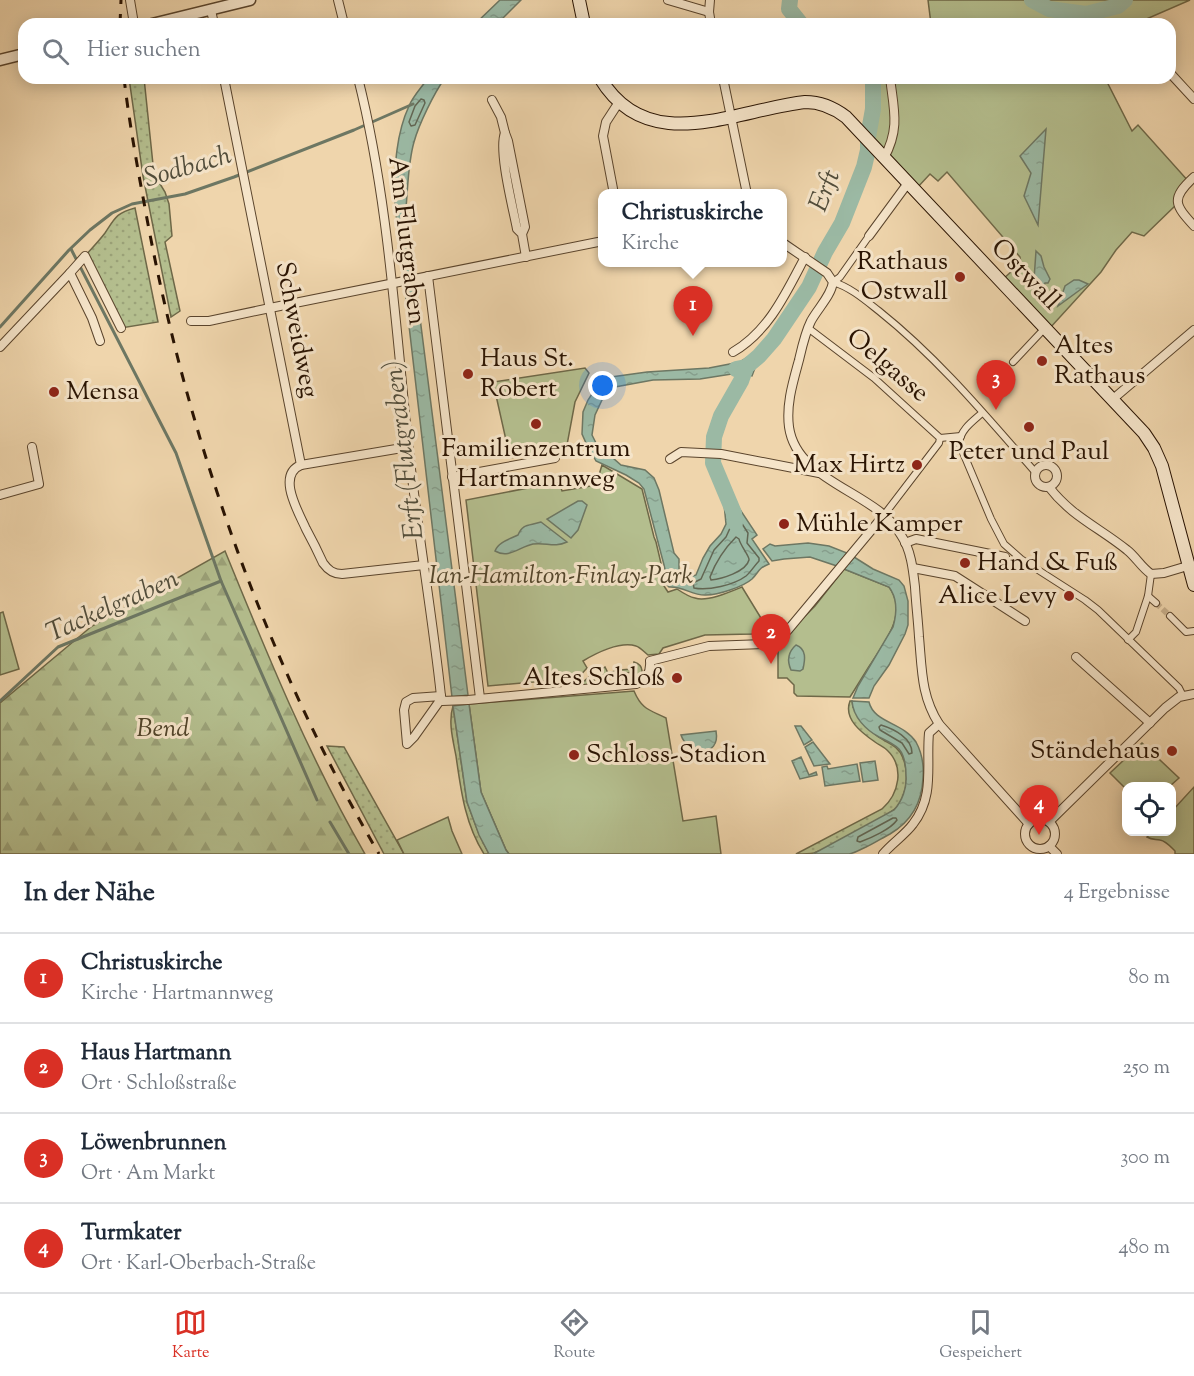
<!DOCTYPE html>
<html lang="de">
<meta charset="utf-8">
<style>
body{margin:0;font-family:"Sorts Mill Goudy",serif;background:#f6f6f7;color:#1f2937}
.controls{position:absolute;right:18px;bottom:18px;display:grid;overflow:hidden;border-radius:12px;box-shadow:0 3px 15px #0003}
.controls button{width:54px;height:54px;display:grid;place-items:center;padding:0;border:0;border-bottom:2px solid #e0e1e3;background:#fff;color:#1f2937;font:30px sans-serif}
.you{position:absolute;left:603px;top:386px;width:21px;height:21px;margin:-15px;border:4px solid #fff;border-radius:50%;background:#1a73e8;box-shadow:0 0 0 9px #1a73e833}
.badge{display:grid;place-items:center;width:39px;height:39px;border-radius:50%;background:#d93025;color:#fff;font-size:20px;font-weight:700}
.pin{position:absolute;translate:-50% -50px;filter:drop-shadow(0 2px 3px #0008)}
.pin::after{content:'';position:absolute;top:32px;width:21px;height:18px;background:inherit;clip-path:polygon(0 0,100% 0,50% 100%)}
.popup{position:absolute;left:598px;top:189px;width:189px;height:78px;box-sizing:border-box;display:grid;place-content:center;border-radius:12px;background:#fff;filter:drop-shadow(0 2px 4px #0005);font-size:20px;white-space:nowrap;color:#747a83}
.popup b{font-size:22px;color:#1f2937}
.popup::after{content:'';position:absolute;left:50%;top:100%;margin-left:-12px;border:12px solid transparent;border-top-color:#fff}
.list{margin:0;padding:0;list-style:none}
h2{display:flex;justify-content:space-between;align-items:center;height:78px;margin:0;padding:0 24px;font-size:26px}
h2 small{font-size:20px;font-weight:400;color:#747a83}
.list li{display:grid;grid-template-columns:39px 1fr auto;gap:18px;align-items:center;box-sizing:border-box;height:90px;padding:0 24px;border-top:2px solid #e0e1e3}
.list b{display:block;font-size:22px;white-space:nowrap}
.list p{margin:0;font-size:20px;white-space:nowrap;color:#747a83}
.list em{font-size:20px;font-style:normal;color:#747a83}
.icon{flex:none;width:33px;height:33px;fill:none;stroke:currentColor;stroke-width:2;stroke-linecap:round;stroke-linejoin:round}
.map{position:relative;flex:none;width:1194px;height:854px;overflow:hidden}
.search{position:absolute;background:#fff;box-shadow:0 3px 15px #0003;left:18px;right:18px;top:18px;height:66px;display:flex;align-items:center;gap:15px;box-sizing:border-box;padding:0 21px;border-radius:18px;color:#747a83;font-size:22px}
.sheet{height:438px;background:#fff}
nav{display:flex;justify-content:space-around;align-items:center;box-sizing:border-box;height:84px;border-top:2px solid #e0e1e3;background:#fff;font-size:16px;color:#747a83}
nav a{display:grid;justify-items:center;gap:3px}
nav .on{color:#d93025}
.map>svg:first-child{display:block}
</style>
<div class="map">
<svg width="1194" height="854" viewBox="0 0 1194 854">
<defs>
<pattern id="grass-dots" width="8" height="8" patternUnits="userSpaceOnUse" patternTransform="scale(1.5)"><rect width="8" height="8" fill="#b4be8e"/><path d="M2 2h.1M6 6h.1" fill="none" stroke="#9ba279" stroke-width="1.8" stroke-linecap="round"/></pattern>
<pattern id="forest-firs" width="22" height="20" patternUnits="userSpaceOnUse" patternTransform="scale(1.5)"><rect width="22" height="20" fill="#b4be8e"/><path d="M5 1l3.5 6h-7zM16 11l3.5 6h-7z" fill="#9ba279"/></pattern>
<pattern id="water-ripples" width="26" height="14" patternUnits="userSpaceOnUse" patternTransform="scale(1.5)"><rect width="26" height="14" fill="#9bb9a4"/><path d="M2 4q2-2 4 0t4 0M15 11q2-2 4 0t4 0" fill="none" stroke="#869e8c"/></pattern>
</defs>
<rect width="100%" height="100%" fill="#efd5ac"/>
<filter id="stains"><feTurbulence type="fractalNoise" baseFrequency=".00333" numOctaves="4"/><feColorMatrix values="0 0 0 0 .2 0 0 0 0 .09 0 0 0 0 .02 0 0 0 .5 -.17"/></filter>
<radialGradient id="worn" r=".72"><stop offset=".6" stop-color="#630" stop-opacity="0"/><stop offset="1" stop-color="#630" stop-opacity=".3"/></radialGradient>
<g fill="url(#grass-dots)" stroke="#6e6848" stroke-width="1.5">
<path d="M129 78H144L154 174 165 192 169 204 172 236 165 242 180 311 171 317 143 176Z"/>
<path d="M135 208 158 322 121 328 85 256C92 248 99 241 105 233 115 218 116 213 135 208Z"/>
<path d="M634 662C644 665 645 676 635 680L633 672 594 677 595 685 581 686 582 683 591 675 605 667 608 673 619 670 633 669Z"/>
<path d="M850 701H852L853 707C860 716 867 727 876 735 885 743 898 744 903 758 909 773 907 793 898 806 892 814 826 849 814 853 809 854 802 854 796 854L882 809C899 794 905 767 887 750 884 747 879 745 875 742 862 733 843 719 850 701Z"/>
<path d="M453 706 467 802 479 834 489 854H484C465 824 461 791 456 756 453 740 448 722 453 706Z"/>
<path d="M327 746 344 747 404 854H384Z"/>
</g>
<path fill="url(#forest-firs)" stroke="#6e6848" stroke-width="1.5" d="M225 551C267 654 309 757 365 854H0V703L92 626Z"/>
<g fill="#b4be8e" stroke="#6e6848" stroke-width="1.5">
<path d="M928 0H1190L1135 24H931Z"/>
<path d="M874 78H1105L1132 131 1138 125 1190 183 1179 202 1144 236 1132 232 1116 250 1101 272 1050 328 1003 279 1021 263 1020 257 947 172 938 181 930 174 917 188 869 138 875 80Z"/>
<path d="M585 368 589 373 575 402 567 445 563 450 510 458 493 382Z"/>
<path d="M602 465 642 489 654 537 656 542 664 576V586L668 592 677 589C683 593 689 597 695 598 707 602 730 592 742 587L764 623 752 634 705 635 663 648 659 654 648 655C644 652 640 647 636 646 620 641 596 653 583 661L587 668 578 678 488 686 466 500 559 482 562 491 596 485Z"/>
<path d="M844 569 889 587C909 613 884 643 870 665 863 676 857 686 850 697L797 696 794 693V685L787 678H778V643L815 606Z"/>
<path d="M3 612 19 669 0 675V613Z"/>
<path d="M634 691C642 710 650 710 666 718L683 821 716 816 721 854H509L506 850 481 792 469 704Z"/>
<path d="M1142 743 1179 778 1170 786H1126V789L1110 773Z"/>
<path d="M1194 787V854H1175V851C1171 847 1166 841 1160 840 1155 839 1152 840 1147 837L1152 832H1172V811Z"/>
<path d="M448 817 452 831 462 854H404L397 840Z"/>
</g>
<g fill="url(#water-ripples)" stroke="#6d7763" stroke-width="1.5">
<path d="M500 0H521L497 24H475Z"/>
<path d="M428 78H445C434 93 419 124 414 142 408 163 408 186 406 208L468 695 452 697 394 196C395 165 396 134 409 106 413 96 422 87 428 78Z"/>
<path d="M1046 129 1038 225 1024 196 1031 173 1020 156Z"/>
<path d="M1036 251 1041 256 1044 267 1050 279 1048 283H1045L1040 295 1033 294Z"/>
<path d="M1074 280H1079L1088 284 1058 306 1065 286Z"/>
<path d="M751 355 758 360 752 376 738 373 700 379 653 380 615 387 602 400 595 415 592 435 596 443 621 465 645 470 654 478 659 490 674 553 679 559V569L683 574 690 577 696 575 703 558 710 546 721 534 726 524 724 504 728 501 735 502 757 535 752 539 769 564C757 569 760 571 752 579 743 587 718 595 706 595 693 596 683 586 669 587L666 584 667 578 664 565 644 489 639 483 626 475 596 461 586 443 582 434 583 412 588 400 597 386 611 377 647 372 709 368 740 362Z"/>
<path d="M578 501H582L587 505 578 530 571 538 547 519Z"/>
<path d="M541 522 567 542C554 548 546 542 533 544 519 547 509 559 495 551 498 542 510 539 518 535 523 523 529 526 541 522Z"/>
<path d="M808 543 829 546 847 553 837 566 810 557 784 559 772 561 763 549 770 544 775 546Z"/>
<path d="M854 557 873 569 899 580 904 586 908 601V625L905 634 889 665 874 686 869 698H853L858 686 893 627C897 613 898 599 889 587L844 569Z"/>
<path d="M796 645C807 649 805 660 803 669L800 671 791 670C787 661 788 652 796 645Z"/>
<path d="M852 701 869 702C874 723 903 722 916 742 922 753 924 766 923 778 922 803 912 821 890 834 882 838 875 843 866 847 861 849 855 853 849 854 838 854 824 854 813 854L894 810C902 801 907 788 906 776 906 767 905 756 899 749 894 744 885 740 879 737 866 730 853 717 852 701Z"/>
<path d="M469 704 481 792 506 850 509 854H489L479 835 467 802 453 706Z"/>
<path d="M795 726H801L812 740 804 745Z"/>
<path d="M716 731C721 759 687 754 681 735Z"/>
<path d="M813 742 830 764 814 766 805 747Z"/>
<path d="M801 757 809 775 816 772 817 775 800 779 792 761Z"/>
<path d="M875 761 878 780 863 782 860 763Z"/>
<path d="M857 764 860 781 825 786 822 767 827 766 828 769Z"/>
</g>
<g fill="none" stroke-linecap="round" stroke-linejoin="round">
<g stroke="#626653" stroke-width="1.5">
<path d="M421 99 424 100 425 103 415 125 411 126 409 122 415 106Z"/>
<path d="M734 515 737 516 748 533 747 543 759 558V561C754 566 751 572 746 576 734 585 708 591 694 588L693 583 701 579 714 550 726 537 731 526V517Z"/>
<path d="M736 537 739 539C740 545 750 557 749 560 746 572 721 579 711 580L710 577C716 561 724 549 736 537Z"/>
<path d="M881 725C894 729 912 738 912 753L909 754 902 743 880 730 879 727Z"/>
<path d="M893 818H896L897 820C891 829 871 838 860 842L857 841 858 837Z"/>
</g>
<g stroke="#6d7763" stroke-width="3">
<path d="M71 249 176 453 221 581 317 800"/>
<path d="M0 327 69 250 90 230 112 213 132 204 185 194 234 177 354 130 413 104"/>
<path d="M0 701 58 647 221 581"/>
<path d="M330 822 349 854"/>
</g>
<g stroke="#9bb9a4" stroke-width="16">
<path d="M790 0 789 9 801 24"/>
<path d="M1032 0 1049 9 1086 14 1118 6 1125 0"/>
<path d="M736 369 746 367 759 356 774 339 809 287 825 252 842 223 864 167 868 150V137L873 109V78"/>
<path d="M735 523 734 513 713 463 714 437 721 416 741 381 746 367"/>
</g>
<path stroke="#c7ae8a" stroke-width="6" stroke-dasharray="6 3" stroke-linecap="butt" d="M1156 603 1170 616"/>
<g stroke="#5a442c" stroke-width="8">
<g id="pedestrian">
<path d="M833 282C850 287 865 300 879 311 938 358 987 417 1036 473"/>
<path d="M833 282 840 277 869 236"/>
<path d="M808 328 874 378 940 438 939 443 884 515"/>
<path d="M1013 362 1045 328"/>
<path d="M982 413C973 421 961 429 959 443L991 519 1004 544 1021 559 1085 600 1098 610 1179 688 1183 696"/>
<path d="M940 438 961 436"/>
<path d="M1148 596 1156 603"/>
<path d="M1170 616 1186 632 1194 631"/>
<path d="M1128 640 1136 632 1148 596 1151 574"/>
</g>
</g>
<g stroke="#5a442c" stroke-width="10">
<g id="minor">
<path d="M130 0 134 24"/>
<path d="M338 0 344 24"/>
<path d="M668 0 709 12"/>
<path d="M710 0 709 12 711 24"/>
<path d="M211 10 214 24"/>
<path d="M1170 73 1194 99"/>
<path d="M224 78 301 465C276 475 299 513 306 529 312 540 318 552 323 563 328 570 333 574 342 574L424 565"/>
<path d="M358 78C388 197 395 321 408 443 417 528 432 612 441 696L442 701 468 700 636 684C647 680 651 672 650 661L709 646 767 644 775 640"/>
<path d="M723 78 747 194"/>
<path d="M492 100 501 117 505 133"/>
<path d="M884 158C900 129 894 110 890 78"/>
<path d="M1194 177C1170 199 1175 205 1194 226"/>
<path d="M614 194 603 136 606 122 619 102"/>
<path d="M522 234 525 227 508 141 505 133C498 150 513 208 517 229L522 234 526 257"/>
<path d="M869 236 908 183"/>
<path d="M783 243 827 273 833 282C831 296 818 308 811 321 805 333 802 347 799 360 793 382 786 404 789 427 797 483 876 491 901 535 911 550 913 569 915 587 916 604 918 620 919 637 922 669 921 696 939 724L1029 824"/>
<path d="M70 273 85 256 121 328"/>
<path d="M428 276 480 698"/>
<path d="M191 321H209L270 308 603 241"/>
<path d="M0 347 70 273 92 318 100 341"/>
<path d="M733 352C769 331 786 293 805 257"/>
<path d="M1113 399 1194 330"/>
<path d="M670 459 681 452 721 454 819 473"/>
<path d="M301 465 408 447"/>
<circle cx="1046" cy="476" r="11"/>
<path d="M452 477 555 458"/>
<path d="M1049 487C1071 516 1100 528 1127 550 1136 557 1141 567 1151 574L1164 573 1191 565"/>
<path d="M0 495 39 484 32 447"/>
<path d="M905 543 916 539 1005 557"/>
<path d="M913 568 955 576 1025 621"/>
<path d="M781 637 788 630 884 515"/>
<path d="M1076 657 1150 723"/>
<path d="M441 696 413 698 406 702 404 710 407 744 414 737 441 699"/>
<circle cx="1040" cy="834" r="15"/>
<path d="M1049 822 1165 708 1179 697 1194 694"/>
<path d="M1049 846 1057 854"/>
<path d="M883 854C892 843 905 835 913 824 935 796 926 765 929 733L939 724"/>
</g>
</g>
<g stroke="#5a442c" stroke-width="13">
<g id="tertiary">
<path d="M152 24 250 0"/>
<path d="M0 60 24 54"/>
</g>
</g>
<g stroke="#291302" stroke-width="14">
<g id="secondary">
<path d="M579 0 584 24"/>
<path d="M600 78C648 158 734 110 805 102 821 102 833 107 846 117L1144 433 1154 448 1162 466 1194 585"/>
</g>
</g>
<use href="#pedestrian" stroke="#f5e4c9" stroke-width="6"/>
<use href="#minor" stroke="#f5e4c9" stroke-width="8"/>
<use href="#tertiary" stroke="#f5e4c9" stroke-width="10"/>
<use href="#secondary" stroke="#f5e4c9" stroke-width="12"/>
<g stroke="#291302" stroke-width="3" stroke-dasharray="10 10" stroke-linecap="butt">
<path d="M120 24 121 0"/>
<path d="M124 78C129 121 137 165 145 208 186 434 263 655 379 854"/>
</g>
</g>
<g fill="#8f2418" stroke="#f5e4c9" stroke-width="2">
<circle cx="960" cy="277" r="6"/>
<circle cx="1042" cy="361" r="6"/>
<circle cx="468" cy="374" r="6"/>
<circle cx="54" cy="392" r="6"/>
<circle cx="536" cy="424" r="6"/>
<circle cx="1029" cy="427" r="6"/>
<circle cx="917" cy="465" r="6"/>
<circle cx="784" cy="524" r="6"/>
<circle cx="965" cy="563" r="6"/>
<circle cx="1069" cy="596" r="6"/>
<circle cx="677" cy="678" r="6"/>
<circle cx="1172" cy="751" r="6"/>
<circle cx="574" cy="755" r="6"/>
</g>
<g text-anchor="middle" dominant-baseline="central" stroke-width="6" stroke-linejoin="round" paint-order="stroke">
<g font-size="26" fill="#291302" stroke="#f5e4c9">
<text transform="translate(406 241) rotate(83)">Am Flutgraben</text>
<text transform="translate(1025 275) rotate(46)">Ostwall</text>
<text transform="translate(296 330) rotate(79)">Schweidweg</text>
<text transform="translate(887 366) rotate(40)">Oelgasse</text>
</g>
<g font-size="26" fill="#291302" stroke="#f5e4c9" text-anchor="start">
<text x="948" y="262" text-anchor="end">Rathaus<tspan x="948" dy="30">Ostwall</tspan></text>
<text x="1054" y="346">Altes<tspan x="1054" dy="30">Rathaus</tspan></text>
<text x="480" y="359">Haus St.<tspan x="480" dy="30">Robert</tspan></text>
<text x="66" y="392">Mensa</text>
<text x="536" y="449" text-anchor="middle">Familienzentrum<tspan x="536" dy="30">Hartmannweg</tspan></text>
<text x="1029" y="452" text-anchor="middle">Peter und Paul</text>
<text x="905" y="465" text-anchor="end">Max Hirtz</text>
<text x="796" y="524">Mühle Kamper</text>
<text x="977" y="563">Hand &amp; Fuß</text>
<text x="1057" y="596" text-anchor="end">Alice Levy</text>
<text x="665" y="678" text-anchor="end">Altes Schloß</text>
<text x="1160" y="751" text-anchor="end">Ständehaus</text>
<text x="586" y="755">Schloss-Stadion</text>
</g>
<g font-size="26" font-style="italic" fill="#53462c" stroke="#f5e4c9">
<text x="561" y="576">Ian-Hamilton-Finlay-Park</text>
<text x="163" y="729">Bend</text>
</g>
<g font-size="27" font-style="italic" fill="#514d3b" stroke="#f5e4c9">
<text transform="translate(188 168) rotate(-16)">Sodbach</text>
<text transform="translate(826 191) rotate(-69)">Erft</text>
<text transform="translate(405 450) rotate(-97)">Erft (Flutgraben)</text>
<text transform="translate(113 607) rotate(-24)">Tackelgraben</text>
</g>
</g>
<rect width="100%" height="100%" filter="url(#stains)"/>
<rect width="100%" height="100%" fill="url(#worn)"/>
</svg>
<div class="controls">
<button><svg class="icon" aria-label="locate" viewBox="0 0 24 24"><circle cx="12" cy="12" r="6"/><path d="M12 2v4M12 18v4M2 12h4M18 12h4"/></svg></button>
</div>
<div class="you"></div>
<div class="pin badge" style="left:693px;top:336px">1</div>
<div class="popup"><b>Christuskirche</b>Kirche</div>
<div class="pin badge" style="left:771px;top:664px">2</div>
<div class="pin badge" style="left:996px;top:410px">3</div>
<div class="pin badge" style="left:1039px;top:835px">4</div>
<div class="search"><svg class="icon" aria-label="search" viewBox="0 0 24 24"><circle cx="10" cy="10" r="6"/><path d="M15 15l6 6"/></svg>Hier suchen</div>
</div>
<section class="sheet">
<h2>In der Nähe<small>4 Ergebnisse</small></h2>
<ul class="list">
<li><span class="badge">1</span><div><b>Christuskirche</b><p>Kirche · Hartmannweg</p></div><em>80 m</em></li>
<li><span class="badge">2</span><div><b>Haus Hartmann</b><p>Ort · Schloßstraße</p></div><em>250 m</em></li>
<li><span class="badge">3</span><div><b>Löwenbrunnen</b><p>Ort · Am Markt</p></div><em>300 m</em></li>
<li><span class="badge">4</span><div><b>Turmkater</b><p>Ort · Karl-Oberbach-Straße</p></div><em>480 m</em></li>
</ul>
</section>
<nav>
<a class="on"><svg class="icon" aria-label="map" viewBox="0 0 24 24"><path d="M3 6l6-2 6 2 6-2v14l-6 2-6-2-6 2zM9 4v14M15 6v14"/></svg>Karte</a>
<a><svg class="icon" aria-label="directions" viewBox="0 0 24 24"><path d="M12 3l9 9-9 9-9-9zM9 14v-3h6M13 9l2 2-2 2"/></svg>Route</a>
<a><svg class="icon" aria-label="saved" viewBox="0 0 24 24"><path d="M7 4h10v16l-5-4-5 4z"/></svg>Gespeichert</a>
</nav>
